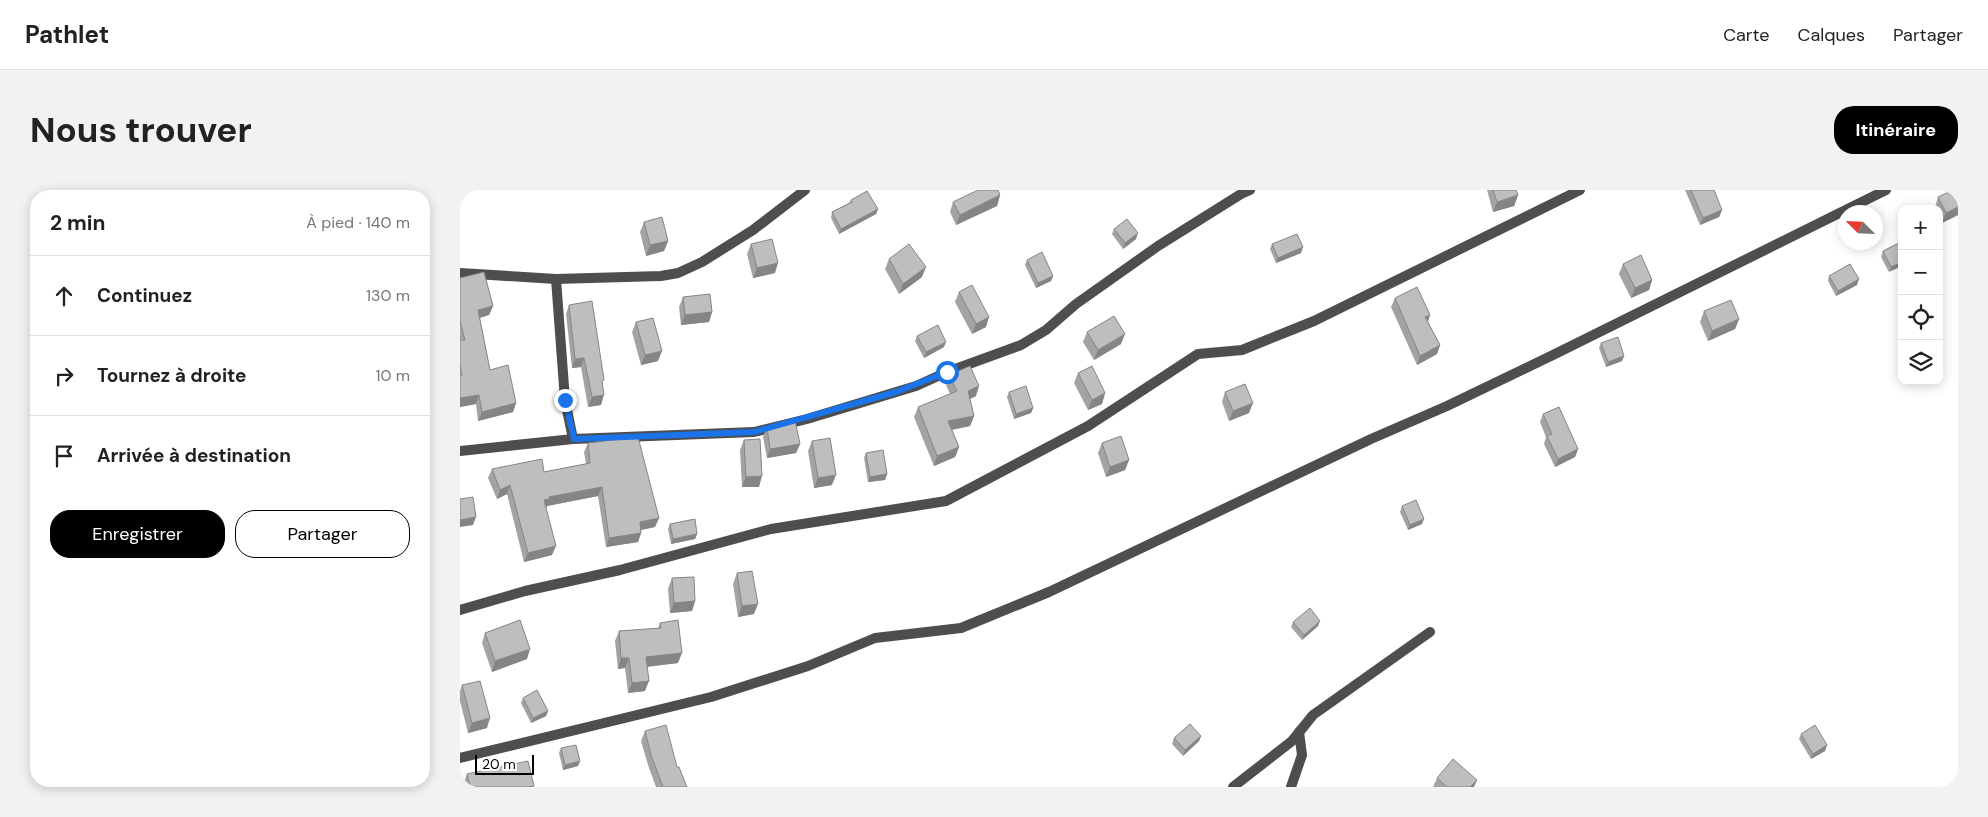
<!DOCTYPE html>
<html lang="fr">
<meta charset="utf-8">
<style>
body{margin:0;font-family:"DM Sans",sans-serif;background:#f2f2f2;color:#222}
.controls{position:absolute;right:15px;top:15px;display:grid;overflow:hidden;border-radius:10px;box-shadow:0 2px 12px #0003}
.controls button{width:45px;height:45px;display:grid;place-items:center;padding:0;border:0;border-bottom:1px solid #e0e0e0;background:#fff;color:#222;font:25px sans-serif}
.compass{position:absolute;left:1378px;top:15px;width:45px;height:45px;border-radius:50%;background:#fff;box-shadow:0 2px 12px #0003;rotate:294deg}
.scale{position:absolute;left:15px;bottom:12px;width:59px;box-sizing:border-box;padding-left:5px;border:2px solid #000;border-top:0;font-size:14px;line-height:18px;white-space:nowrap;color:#000;-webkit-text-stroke:4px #fff;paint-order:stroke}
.stop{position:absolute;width:15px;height:15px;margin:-11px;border:4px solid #1a73e8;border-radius:50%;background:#fff}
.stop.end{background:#1a73e8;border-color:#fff;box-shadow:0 1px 5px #0008}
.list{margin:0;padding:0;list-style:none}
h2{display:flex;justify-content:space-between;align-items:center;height:65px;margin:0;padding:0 20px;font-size:21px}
h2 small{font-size:16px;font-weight:400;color:#767676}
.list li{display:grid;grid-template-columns:32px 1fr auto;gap:15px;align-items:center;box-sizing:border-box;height:80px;padding:0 20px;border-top:1px solid #e0e0e0}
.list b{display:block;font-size:19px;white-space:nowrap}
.list em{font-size:16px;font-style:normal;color:#767676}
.actions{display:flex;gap:10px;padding:15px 20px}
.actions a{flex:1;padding:11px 0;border:1px solid #000;border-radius:20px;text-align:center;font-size:18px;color:#000}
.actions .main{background:#000;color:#fff}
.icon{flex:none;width:28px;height:28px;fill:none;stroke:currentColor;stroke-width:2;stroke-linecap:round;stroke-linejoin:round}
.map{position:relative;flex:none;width:1498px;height:597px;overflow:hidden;border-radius:20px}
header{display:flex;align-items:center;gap:30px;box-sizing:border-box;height:70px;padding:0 25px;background:#fff;border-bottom:1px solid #e0e0e0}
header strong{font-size:24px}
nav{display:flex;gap:28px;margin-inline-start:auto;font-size:18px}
.intro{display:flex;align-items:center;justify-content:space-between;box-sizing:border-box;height:120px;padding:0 30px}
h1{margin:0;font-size:35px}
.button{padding:12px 22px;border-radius:20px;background:#000;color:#fff;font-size:18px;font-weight:700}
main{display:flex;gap:30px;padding:0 30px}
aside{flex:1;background:#fff;border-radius:20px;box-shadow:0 2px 12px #0003}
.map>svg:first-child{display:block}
</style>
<header>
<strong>Pathlet</strong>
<nav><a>Carte</a><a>Calques</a><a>Partager</a></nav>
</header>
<div class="intro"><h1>Nous trouver</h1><a class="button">Itinéraire</a></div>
<main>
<aside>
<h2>2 min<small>À pied · 140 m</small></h2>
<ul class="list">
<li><svg class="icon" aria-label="ahead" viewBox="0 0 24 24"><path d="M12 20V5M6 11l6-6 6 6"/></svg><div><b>Continuez</b></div><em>130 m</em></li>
<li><svg class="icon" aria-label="right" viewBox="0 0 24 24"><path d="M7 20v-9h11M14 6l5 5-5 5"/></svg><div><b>Tournez à droite</b></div><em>10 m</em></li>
<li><svg class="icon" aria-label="arrive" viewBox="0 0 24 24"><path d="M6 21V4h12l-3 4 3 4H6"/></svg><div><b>Arrivée à destination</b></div></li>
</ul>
<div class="actions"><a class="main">Enregistrer</a><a>Partager</a></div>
</aside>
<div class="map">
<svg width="1498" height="597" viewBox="0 0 1498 597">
<rect width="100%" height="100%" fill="#fff"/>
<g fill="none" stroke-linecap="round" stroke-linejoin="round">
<g stroke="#4e4e4e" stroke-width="10">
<path d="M0 83 96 89 201 86 218 83 242 72 293 40 345 0"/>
<path d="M113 249 294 242 347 229 456 196 487 182 561 155 586 140 616 114 698 56 781 4 790 0"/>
<path d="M0 261 113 249 105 210 96 89"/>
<path d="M0 420 65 401 160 380 311 339 486 311 628 236 738 164 782 160 854 131 1120 0"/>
<path d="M0 568 251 507 348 476 415 448 501 438 589 402 911 249 987 216 1095 164 1426 0"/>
<path d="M773 597 832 551 853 525 970 442"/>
<path d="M831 597 842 565 839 542"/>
</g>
</g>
<g fill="#a3a3a3">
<path d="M1027 0H1056L1058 5 1054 16 1033 22Z"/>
<path d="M1225 0H1254L1262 20 1259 27 1240 35Z"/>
<path d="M1498 0V25L1482 33 1479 27V19H1475V17L1478 7Z"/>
<path d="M540 5 537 16 496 35 490 22 493 12Z"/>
<path d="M391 10 418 19 416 24 379 44 371 28 372 22 389 13Z"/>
<path d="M184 32 208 51 204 61 186 66 180 42Z"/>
<path d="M654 39 676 49 663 59 652 44Z"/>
<path d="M1441 52 1429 82 1421 67 1423 61Z"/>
<path d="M291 54 315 83 293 88 287 64Z"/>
<path d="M812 54 841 63 816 73 810 59Z"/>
<path d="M429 69 462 87 439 104 425 79Z"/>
<path d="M567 70 593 86 591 91 576 98 565 75Z"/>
<path d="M1163 74 1192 90 1189 100 1171 108 1159 84Z"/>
<path d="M1369 86 1397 95 1376 106 1368 91Z"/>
<path d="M0 88 33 116 29 125 20 128 30 180 56 213 53 222 18 231 16 214 0 217Z"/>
<path d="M499 102 526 137 512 144 495 112Z"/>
<path d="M223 107 252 122 249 132 221 135 219 117Z"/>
<path d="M935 108 970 125 968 132 980 155 977 164 957 175 931 117Z"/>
<path d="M109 115 143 194 141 215 128 217 121 177 112 178 106 124Z"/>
<path d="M1244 121 1279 129 1275 139 1248 151 1240 132Z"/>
<path d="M176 132 198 171 181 175 172 142Z"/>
<path d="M627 142 661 154 634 170 623 152Z"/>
<path d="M457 146 484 157 464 168 455 151Z"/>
<path d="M1141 153 1164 166 1162 171 1146 177 1139 158Z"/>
<path d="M618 183 645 203 642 214 628 220 614 193Z"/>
<path d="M489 185 516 206 510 209 514 226 510 236 492 240 499 257 495 267 474 276 454 227 458 217 490 204 486 195Z"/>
<path d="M549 202 573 218 571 223 554 229 547 207Z"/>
<path d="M765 202 789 223 769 231 762 212Z"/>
<path d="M1083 224 1118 259 1115 267 1095 277 1084 254 1086 247 1080 232Z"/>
<path d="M307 237 340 254 336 263 307 268 303 247Z"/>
<path d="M284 250 299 297H282L280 260Z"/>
<path d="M352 251 372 295 354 298 348 261Z"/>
<path d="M128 253 199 328 195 337 181 340V343L178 352 146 357 138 306 87 316 86 318 92 365 64 372 47 304 37 309 28 288 32 279 84 282 126 274 124 262Z"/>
<path d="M642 253 669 270 665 280 646 287 638 263Z"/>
<path d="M406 263 427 284 425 290 408 292 404 268Z"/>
<path d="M942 316 962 334 948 340 940 322Z"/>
<path d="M210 334 237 344 235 349 211 354 208 339Z"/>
<path d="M277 383 294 424 278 427 273 394Z"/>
<path d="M212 388 235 411 232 421 210 423 208 399Z"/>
<path d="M833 432 858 436 842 450 831 437Z"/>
<path d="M200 433 218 473 187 477 185 501 168 503 165 478 158 479 155 451 159 441 198 438Z"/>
<path d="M25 443 67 469 32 482 22 453Z"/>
<path d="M2 495 27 538 8 543 0 511V501Z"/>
<path d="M63 508 88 521 86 526 71 533 61 513Z"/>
<path d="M185 541 217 577 227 597H196L188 575 181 551Z"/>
<path d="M1341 544 1367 555 1365 561 1351 569 1339 549Z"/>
<path d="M741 546 739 551 723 566 712 554 714 548Z"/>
<path d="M101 558 120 571 118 576 103 580 99 563Z"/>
<path d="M7 584 74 596 73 597H4L3 594Z"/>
<path d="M977 588 1014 597H973Z"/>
</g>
<g fill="#858585">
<path d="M540 5 537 16 496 35 500 25Z"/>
<path d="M1058 5 1054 16 1033 22 1037 12Z"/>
<path d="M1498 17V25L1482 33 1486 23Z"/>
<path d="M418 19 416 24 379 44 381 39Z"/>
<path d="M1262 20 1259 27 1240 35 1243 28Z"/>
<path d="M678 43 676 49 663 59 665 53Z"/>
<path d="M208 51 204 61 186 66 190 55Z"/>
<path d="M843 57 841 63 816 73 818 68Z"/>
<path d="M1442 72V76L1429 82 1431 77Z"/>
<path d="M318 73 315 83 293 88 297 78Z"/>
<path d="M466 77 462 87 439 104 443 94Z"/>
<path d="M593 86 591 91 576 98 578 93Z"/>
<path d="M1399 89 1397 95 1376 106 1378 101Z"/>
<path d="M1192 90 1189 100 1171 108 1175 98Z"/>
<path d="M33 116 29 125 15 129 18 120Z"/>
<path d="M252 122 249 132 221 135 225 125Z"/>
<path d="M970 125 967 133 965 127Z"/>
<path d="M529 127 526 137 512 144 516 134Z"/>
<path d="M1279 129 1275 139 1248 151 1252 141Z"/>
<path d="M665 144 661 154 634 170 638 160Z"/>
<path d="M486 152 484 157 464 168 466 162Z"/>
<path d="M980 155 977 164 957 175 960 166Z"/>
<path d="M202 161 198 171 181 175 185 165Z"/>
<path d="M1164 166 1162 171 1146 177 1148 172Z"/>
<path d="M124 168 121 177 112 178 115 169Z"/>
<path d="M519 196 516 206 505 211 508 201Z"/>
<path d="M645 203 642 214 628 220 632 210Z"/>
<path d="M19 205 16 214 0 217V208Z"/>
<path d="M144 205 141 215 128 217 132 207Z"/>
<path d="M56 213 53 222 18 231 22 222Z"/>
<path d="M793 213 789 223 769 231 773 221Z"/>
<path d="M573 218 571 223 554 229 556 224Z"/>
<path d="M514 226 510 236 485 241 488 231Z"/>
<path d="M340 254 336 263 307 268 310 259Z"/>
<path d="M499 257 495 267 474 276 477 266Z"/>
<path d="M1118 259 1115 267 1095 277 1098 269Z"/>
<path d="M669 270 665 280 646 287 650 277Z"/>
<path d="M427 284 425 290 408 292 410 287Z"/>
<path d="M376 285 372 295 354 298 358 288Z"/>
<path d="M302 286 299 297H282L286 287Z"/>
<path d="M50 295 47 304 37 309 40 300Z"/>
<path d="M142 297 138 306 87 316 86 318 84 310 89 307Z"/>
<path d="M16 327 13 335 0 337V330Z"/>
<path d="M199 328 195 337 176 341 180 332Z"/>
<path d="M964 329 962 334 948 340 950 335Z"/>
<path d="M181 343 178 352 146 357 149 348Z"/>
<path d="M237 344 235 349 211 354 213 349Z"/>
<path d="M96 356 92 365 64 372 68 363Z"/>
<path d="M235 411 232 421 210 423 214 413Z"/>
<path d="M298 414 294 424 278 427 282 416Z"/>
<path d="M860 431 858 436 842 450 844 445Z"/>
<path d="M70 459 67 469 32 482 35 471Z"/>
<path d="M222 463 218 473 183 477 186 467Z"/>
<path d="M161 468H169L165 478 158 479Z"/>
<path d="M189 491 185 501 168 503 172 493Z"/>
<path d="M88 521 86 526 71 533 73 528Z"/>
<path d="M30 528 27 538 8 543 12 533Z"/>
<path d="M741 546 739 551 723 566 725 560Z"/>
<path d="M1367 555 1365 561 1351 569 1353 564Z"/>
<path d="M120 571 118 576 103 580 105 575Z"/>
<path d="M1017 590 1014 597H1010Z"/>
</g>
<g fill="#bebebe" stroke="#858585">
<path d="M518 0H538L540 5 500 25 493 12Z"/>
<path d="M1033 0H1056L1058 5 1037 12Z"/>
<path d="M1231 0H1254L1262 20 1243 28Z"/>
<path d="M1493 0H1498V17L1486 23 1478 7Z"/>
<path d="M407 1 418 19 381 39 372 22 392 12 391 10Z"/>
<path d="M202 27 208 51 190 55 184 32Z"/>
<path d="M667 29 678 43 665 53 654 39Z"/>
<path d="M837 44 843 57 818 68 812 54Z"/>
<path d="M312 49 318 73 297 78 291 54Z"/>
<path d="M1441 52 1442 72 1431 77 1423 61Z"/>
<path d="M449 54 466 77 443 94 429 69Z"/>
<path d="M582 62 593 86 578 93 567 70Z"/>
<path d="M1181 65 1192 90 1175 98 1163 74Z"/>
<path d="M1390 74 1399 89 1378 101 1369 86Z"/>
<path d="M24 82 33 116 18 120 30 180 48 175 56 213 22 222 19 205 0 208V186L2 185 0 174V150H5L0 131V88Z"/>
<path d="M512 95 529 127 516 134 499 102Z"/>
<path d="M957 97 970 125 965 127 980 155 960 166 935 108Z"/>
<path d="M250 104 252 122 225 125 223 107Z"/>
<path d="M1271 110 1279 129 1252 141 1244 121Z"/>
<path d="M132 111 144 190 142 191 144 205 132 207 124 168 115 169 109 115Z"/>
<path d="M654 126 665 144 638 160 627 142Z"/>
<path d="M193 128 202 161 185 165 176 132Z"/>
<path d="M478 135 486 152 466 162 457 146Z"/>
<path d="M1158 147 1164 166 1148 172 1141 153Z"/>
<path d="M510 176 519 196 508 201 514 226 488 231 499 257 477 266 458 217 497 201 489 185Z"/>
<path d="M632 176 645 203 632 210 618 183Z"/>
<path d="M785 194 793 213 773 221 765 202Z"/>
<path d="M566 196 573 218 556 224 549 202Z"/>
<path d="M1099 217 1118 259 1098 269 1087 246 1092 244 1083 224Z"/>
<path d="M335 230 340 254 310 259 307 237Z"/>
<path d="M661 246 669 270 650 277 642 253Z"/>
<path d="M178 247 199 328 180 332 181 343 149 348 142 297 89 307 90 309 84 310 96 356 68 363 50 295 40 300 32 279 82 269 84 282 130 273 128 253Z"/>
<path d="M370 248 376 285 358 288 352 251Z"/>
<path d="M300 249 302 286 286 287 284 250Z"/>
<path d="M423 260 427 284 410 287 406 263Z"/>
<path d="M13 307 16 327 0 330V309Z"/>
<path d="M956 310 964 329 950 335 942 316Z"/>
<path d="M235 329 237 344 213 349 210 334Z"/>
<path d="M292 381 298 414 282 416 277 383Z"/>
<path d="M234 387 235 411 214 413 212 388Z"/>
<path d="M850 418 860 431 844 445 833 432Z"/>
<path d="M60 430 70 459 35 471 25 443Z"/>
<path d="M218 430 222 463 186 467 189 491 172 493 169 468H161L159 441 201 438 200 433Z"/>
<path d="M20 491 30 528 12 533 2 495Z"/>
<path d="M77 500 88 521 73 528 63 508Z"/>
<path d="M730 534 741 546 725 560 714 548Z"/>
<path d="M206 535 217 577H219L227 597H203L191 565 185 541Z"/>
<path d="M1355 535 1367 555 1353 564 1341 544Z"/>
<path d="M116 555 120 571 105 575 101 558Z"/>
<path d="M993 569 1017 590 1010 597H987L977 588Z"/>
<path d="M68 571 74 596 68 597H10L7 584Z"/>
</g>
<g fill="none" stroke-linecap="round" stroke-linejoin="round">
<path stroke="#1a73e8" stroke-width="6" d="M105 210 114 249 294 242 436 202 487 182"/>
</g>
</svg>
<div class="controls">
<button>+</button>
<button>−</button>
<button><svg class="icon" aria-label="locate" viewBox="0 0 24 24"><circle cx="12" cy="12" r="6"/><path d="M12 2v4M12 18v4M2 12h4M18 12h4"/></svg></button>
<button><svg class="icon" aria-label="layers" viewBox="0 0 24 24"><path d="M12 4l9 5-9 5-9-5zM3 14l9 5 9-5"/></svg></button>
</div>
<svg class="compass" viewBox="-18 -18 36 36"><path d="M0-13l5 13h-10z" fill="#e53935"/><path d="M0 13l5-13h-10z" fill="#767676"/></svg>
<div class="scale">20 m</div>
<div class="stop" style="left:487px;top:182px"></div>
<div class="stop end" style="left:105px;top:210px"></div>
</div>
</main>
